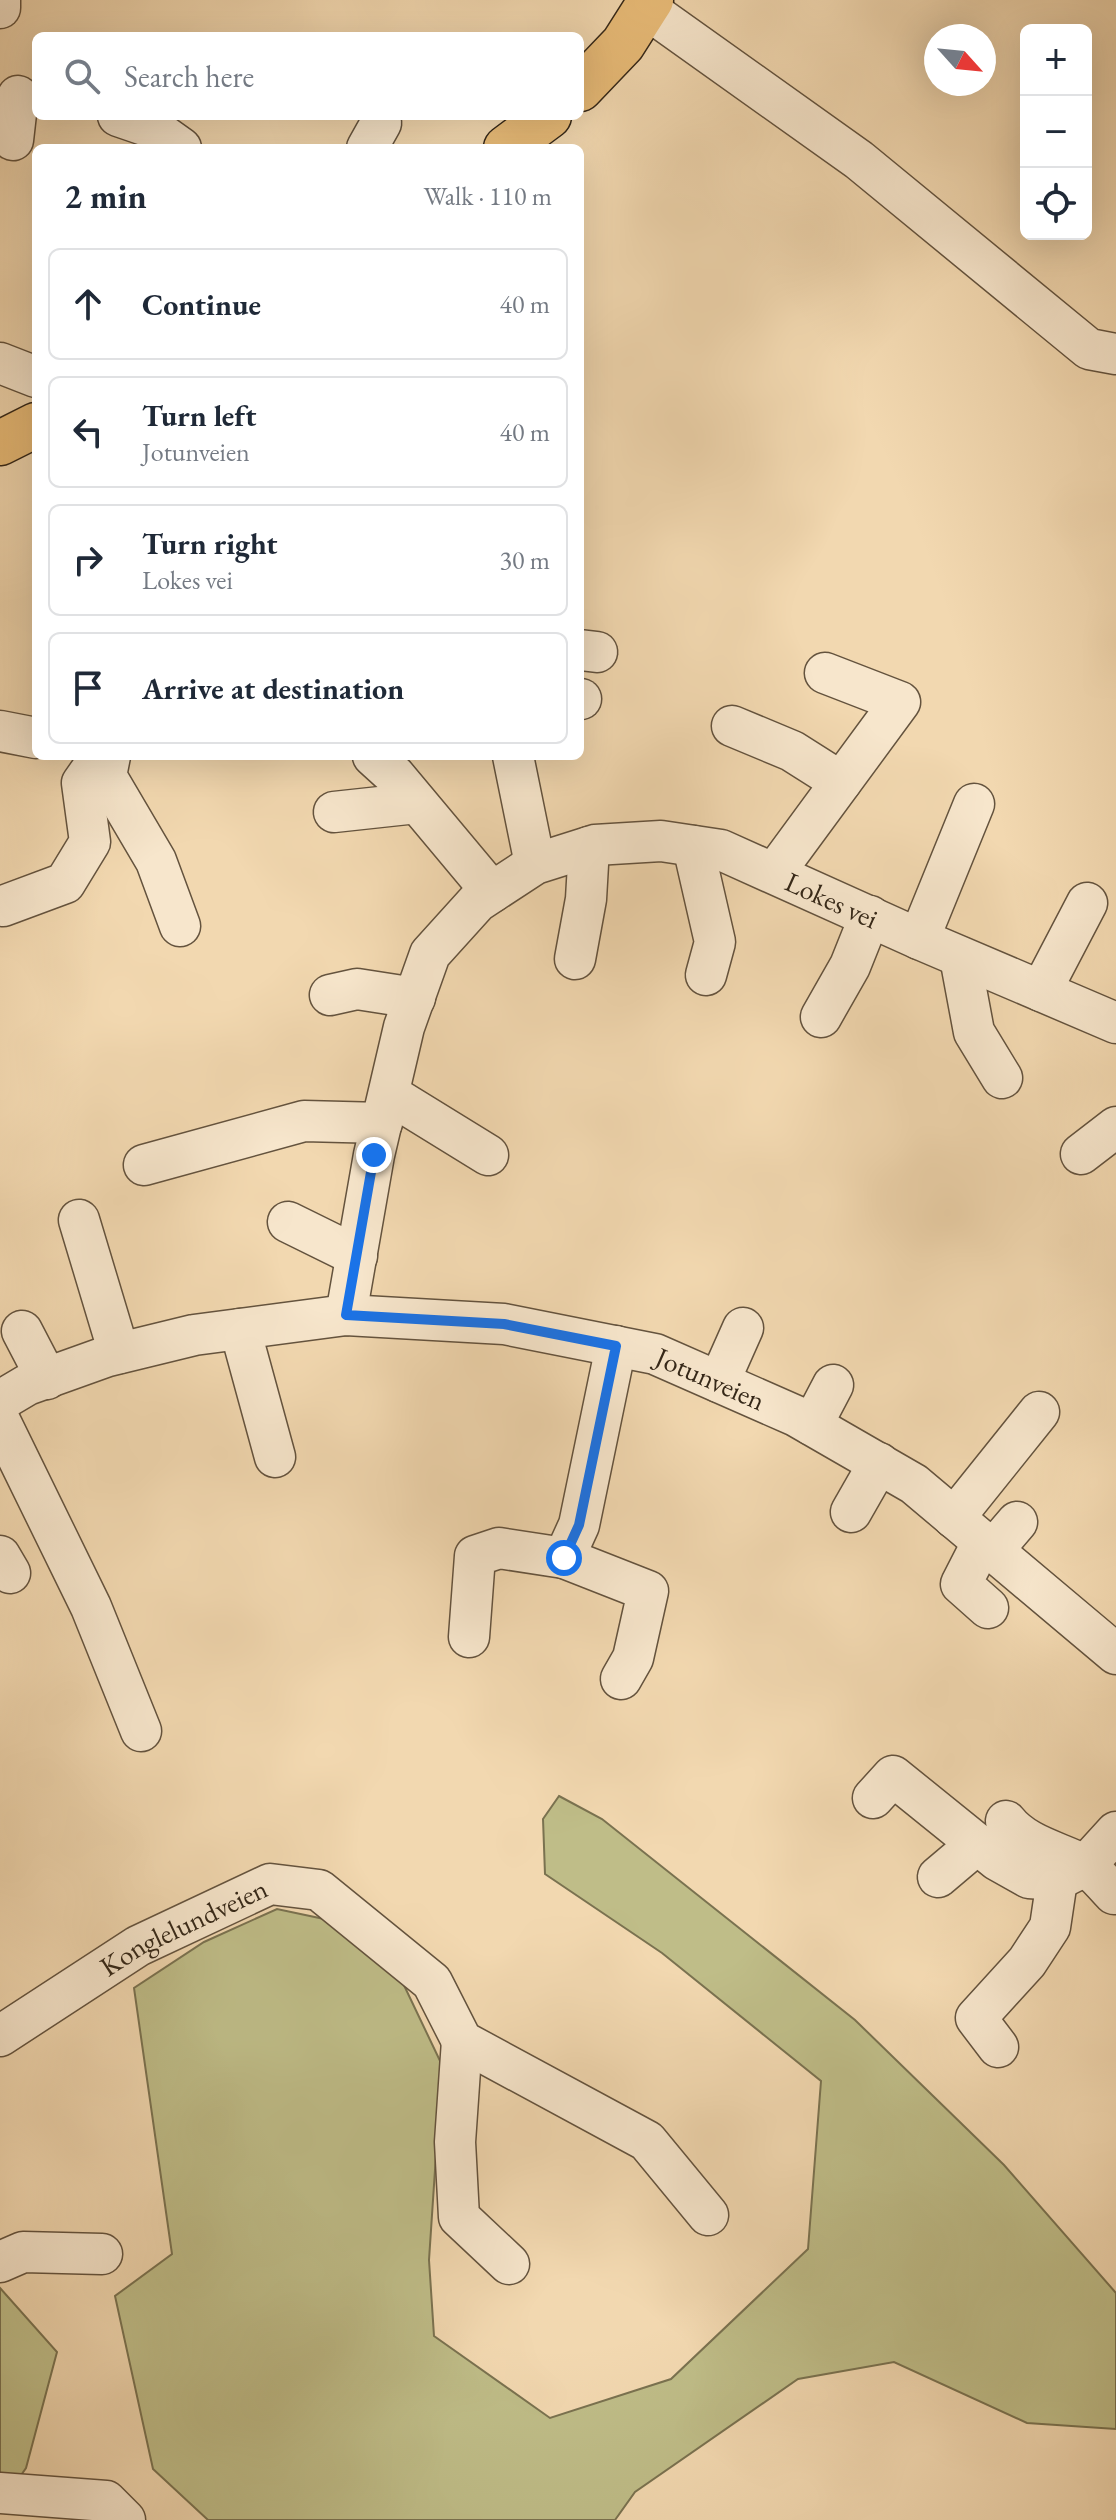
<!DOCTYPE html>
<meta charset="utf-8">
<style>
body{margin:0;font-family:"EB Garamond",serif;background:#f6f6f7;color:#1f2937}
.controls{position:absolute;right:24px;top:24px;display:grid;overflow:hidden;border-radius:12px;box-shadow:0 8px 32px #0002}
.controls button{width:72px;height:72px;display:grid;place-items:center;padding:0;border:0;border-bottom:2px solid #e0e1e3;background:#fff;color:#1f2937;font:40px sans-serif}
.compass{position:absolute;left:924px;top:24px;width:72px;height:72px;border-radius:50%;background:#fff;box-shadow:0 8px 32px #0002;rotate:117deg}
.stop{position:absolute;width:24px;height:24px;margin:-18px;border:6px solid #1a73e8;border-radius:50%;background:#fff}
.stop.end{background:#1a73e8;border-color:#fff;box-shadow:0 2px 8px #0008}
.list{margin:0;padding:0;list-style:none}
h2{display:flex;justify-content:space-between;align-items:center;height:104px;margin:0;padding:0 32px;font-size:34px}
h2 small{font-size:26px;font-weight:400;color:#747a83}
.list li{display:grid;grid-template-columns:52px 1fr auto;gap:24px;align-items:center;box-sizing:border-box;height:112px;margin:0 16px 16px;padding:0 16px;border:2px solid #e0e1e3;border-radius:12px}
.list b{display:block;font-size:30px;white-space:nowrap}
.list p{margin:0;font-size:26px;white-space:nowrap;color:#747a83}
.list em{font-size:26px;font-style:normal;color:#747a83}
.icon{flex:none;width:44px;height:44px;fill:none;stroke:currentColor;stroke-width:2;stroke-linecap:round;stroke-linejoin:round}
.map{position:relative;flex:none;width:1116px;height:2520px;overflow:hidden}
.search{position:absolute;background:#fff;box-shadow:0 8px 32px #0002;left:32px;top:32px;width:552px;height:88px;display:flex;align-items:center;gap:20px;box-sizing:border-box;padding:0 28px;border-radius:12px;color:#747a83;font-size:30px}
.panel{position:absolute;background:#fff;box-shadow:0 8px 32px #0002;left:32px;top:144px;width:552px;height:616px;border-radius:12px}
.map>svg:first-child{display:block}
</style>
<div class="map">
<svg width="1116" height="2520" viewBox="0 0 1116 2520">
<rect width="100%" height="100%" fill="#f2d8b0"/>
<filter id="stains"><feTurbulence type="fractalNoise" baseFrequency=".0025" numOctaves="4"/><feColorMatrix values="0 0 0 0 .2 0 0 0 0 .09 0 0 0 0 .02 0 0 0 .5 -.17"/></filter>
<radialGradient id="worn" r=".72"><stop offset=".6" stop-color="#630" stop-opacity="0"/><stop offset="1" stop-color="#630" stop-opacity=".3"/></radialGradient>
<g fill="#bfbd88" stroke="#7a7250" stroke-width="2">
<path d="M559 1796 602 1819 855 2020 1004 2165 1116 2293V2429L1027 2423 894 2362 798 2379 635 2492 615 2520H208L153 2469 115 2296 172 2254 134 1988 204 1942 277 1909 324 1919 401 1979 442 2065 429 2260 434 2336 550 2418 671 2379 808 2249 821 2081 662 1953 545 1874 543 1819Z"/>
<path d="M0 2288 57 2352 26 2468 0 2505Z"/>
</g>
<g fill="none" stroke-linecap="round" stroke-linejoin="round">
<g stroke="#64533e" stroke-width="43">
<g id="minor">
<path d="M0 8V0"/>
<path d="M647 9 859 160 1089 349 1116 354"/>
<path d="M118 116 153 128 181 148"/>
<path d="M13 140 18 96"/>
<path d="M367 148 381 123"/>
<path d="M0 363 36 377"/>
<path d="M580 650 597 652"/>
<path d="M580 699H581"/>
<path d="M732 726 792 751 841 782"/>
<path d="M0 731 36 738"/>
<path d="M110 756 106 776 156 861 180 926"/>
<path d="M373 756 395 776 492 892"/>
<path d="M513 756 535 864"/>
<path d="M334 812 417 803"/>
<path d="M693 846 715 942 706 975"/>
<path d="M775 872 900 702 825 673"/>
<path d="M3 906 65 883 90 842 82 783 101 756"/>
<path d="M919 939 974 804"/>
<path d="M960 957 974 1032 1002 1078"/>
<path d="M575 959 586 899 589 847"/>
<path d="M1041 991 1087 903"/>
<path d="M330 995 357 989 415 998"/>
<path d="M821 1017 850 966 870 916"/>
<path d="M389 1094 488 1155"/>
<path d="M1081 1154 1116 1127"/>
<path d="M144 1165 304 1121 382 1123"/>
<path d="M79 1220 119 1353"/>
<path d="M288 1222 357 1256"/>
<path id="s1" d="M346 1315 374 1155 404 1027 430 954 477 902 535 864 595 845 661 841 721 850 919 939 1116 1023"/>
<path d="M240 1329 275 1457"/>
<path d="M22 1331 47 1379"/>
<path d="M719 1382 743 1328"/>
<path id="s2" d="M0 1401 27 1385 108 1356 194 1335 346 1315 504 1324 655 1354 796 1416 914 1484 1116 1654"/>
<path d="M0 1421 91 1607 141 1731"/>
<path d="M812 1425 833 1385"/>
<path d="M851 1512 879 1463"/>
<path d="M954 1518 1039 1412"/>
<path d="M983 1541 961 1584 988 1608"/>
<path d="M993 1550 1017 1522"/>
<path d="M0 1556 10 1573"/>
<path d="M564 1558 648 1591 633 1658 621 1679"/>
<path d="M469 1637 475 1556 499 1548 564 1558 579 1525 616 1346"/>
<path d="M873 1798 893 1776 997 1860 1029 1878 1057 1880 1085 1866 1116 1832"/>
<path d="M1006 1821C1025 1845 1056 1851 1082 1864 1094 1870 1104 1884 1114 1894"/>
<path d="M938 1877 977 1844"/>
<path id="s3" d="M0 2036 138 1946 270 1884 319 1890 432 1982 462 2041 647 2141 708 2215"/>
<path d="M462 2041 455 2142 459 2217 509 2264"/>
<path d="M998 2047 976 2018 1027 1962 1050 1927 1057 1880"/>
<path d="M0 2262 23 2252 102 2254"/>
<path d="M0 2493 106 2501 125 2520"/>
</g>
</g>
<g stroke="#342718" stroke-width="47">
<g id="major">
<path d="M580 89 623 44 651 0"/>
<path d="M506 148 549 116"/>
<path d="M0 443 36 425"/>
</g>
</g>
<use href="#minor" stroke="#f7e6cc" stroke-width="40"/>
<use href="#major" stroke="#e9bc78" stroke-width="44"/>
</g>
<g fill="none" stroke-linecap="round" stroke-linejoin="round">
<path stroke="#1a73e8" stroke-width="10" d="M374 1155 346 1315 504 1324 616 1346 579 1525 564 1558"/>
</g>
<g text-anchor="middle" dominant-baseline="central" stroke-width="8" stroke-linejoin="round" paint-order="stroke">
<g font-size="28" fill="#342718" stroke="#f7e6cc">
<text stroke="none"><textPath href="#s1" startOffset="822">Lokes vei</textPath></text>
<text stroke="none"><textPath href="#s2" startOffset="732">Jotunveien</textPath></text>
<text stroke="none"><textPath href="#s3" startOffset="214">Konglelundveien</textPath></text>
</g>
</g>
<rect width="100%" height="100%" filter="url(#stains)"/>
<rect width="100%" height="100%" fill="url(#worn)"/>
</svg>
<div class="controls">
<button>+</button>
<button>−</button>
<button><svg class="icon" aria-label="locate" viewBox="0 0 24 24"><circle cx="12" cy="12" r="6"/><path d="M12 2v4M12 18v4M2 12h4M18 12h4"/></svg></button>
</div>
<svg class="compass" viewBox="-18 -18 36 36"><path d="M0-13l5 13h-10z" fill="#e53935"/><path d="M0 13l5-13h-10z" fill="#747a83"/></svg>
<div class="stop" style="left:564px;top:1558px"></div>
<div class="stop end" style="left:374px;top:1155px"></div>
<div class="search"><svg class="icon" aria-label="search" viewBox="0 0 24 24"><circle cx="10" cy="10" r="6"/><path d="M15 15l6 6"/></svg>Search here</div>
<section class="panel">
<h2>2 min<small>Walk · 110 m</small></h2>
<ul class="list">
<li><svg class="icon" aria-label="ahead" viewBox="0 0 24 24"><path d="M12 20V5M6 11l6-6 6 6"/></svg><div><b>Continue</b></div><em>40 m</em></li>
<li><svg class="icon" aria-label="left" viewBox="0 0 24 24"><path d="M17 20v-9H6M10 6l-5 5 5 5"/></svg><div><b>Turn left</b><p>Jotunveien</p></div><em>40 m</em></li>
<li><svg class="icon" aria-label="right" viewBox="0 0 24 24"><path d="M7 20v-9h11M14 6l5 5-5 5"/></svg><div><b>Turn right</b><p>Lokes vei</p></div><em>30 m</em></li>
<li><svg class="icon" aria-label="arrive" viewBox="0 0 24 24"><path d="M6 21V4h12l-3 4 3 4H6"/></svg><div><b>Arrive at destination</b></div></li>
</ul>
</section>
</div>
